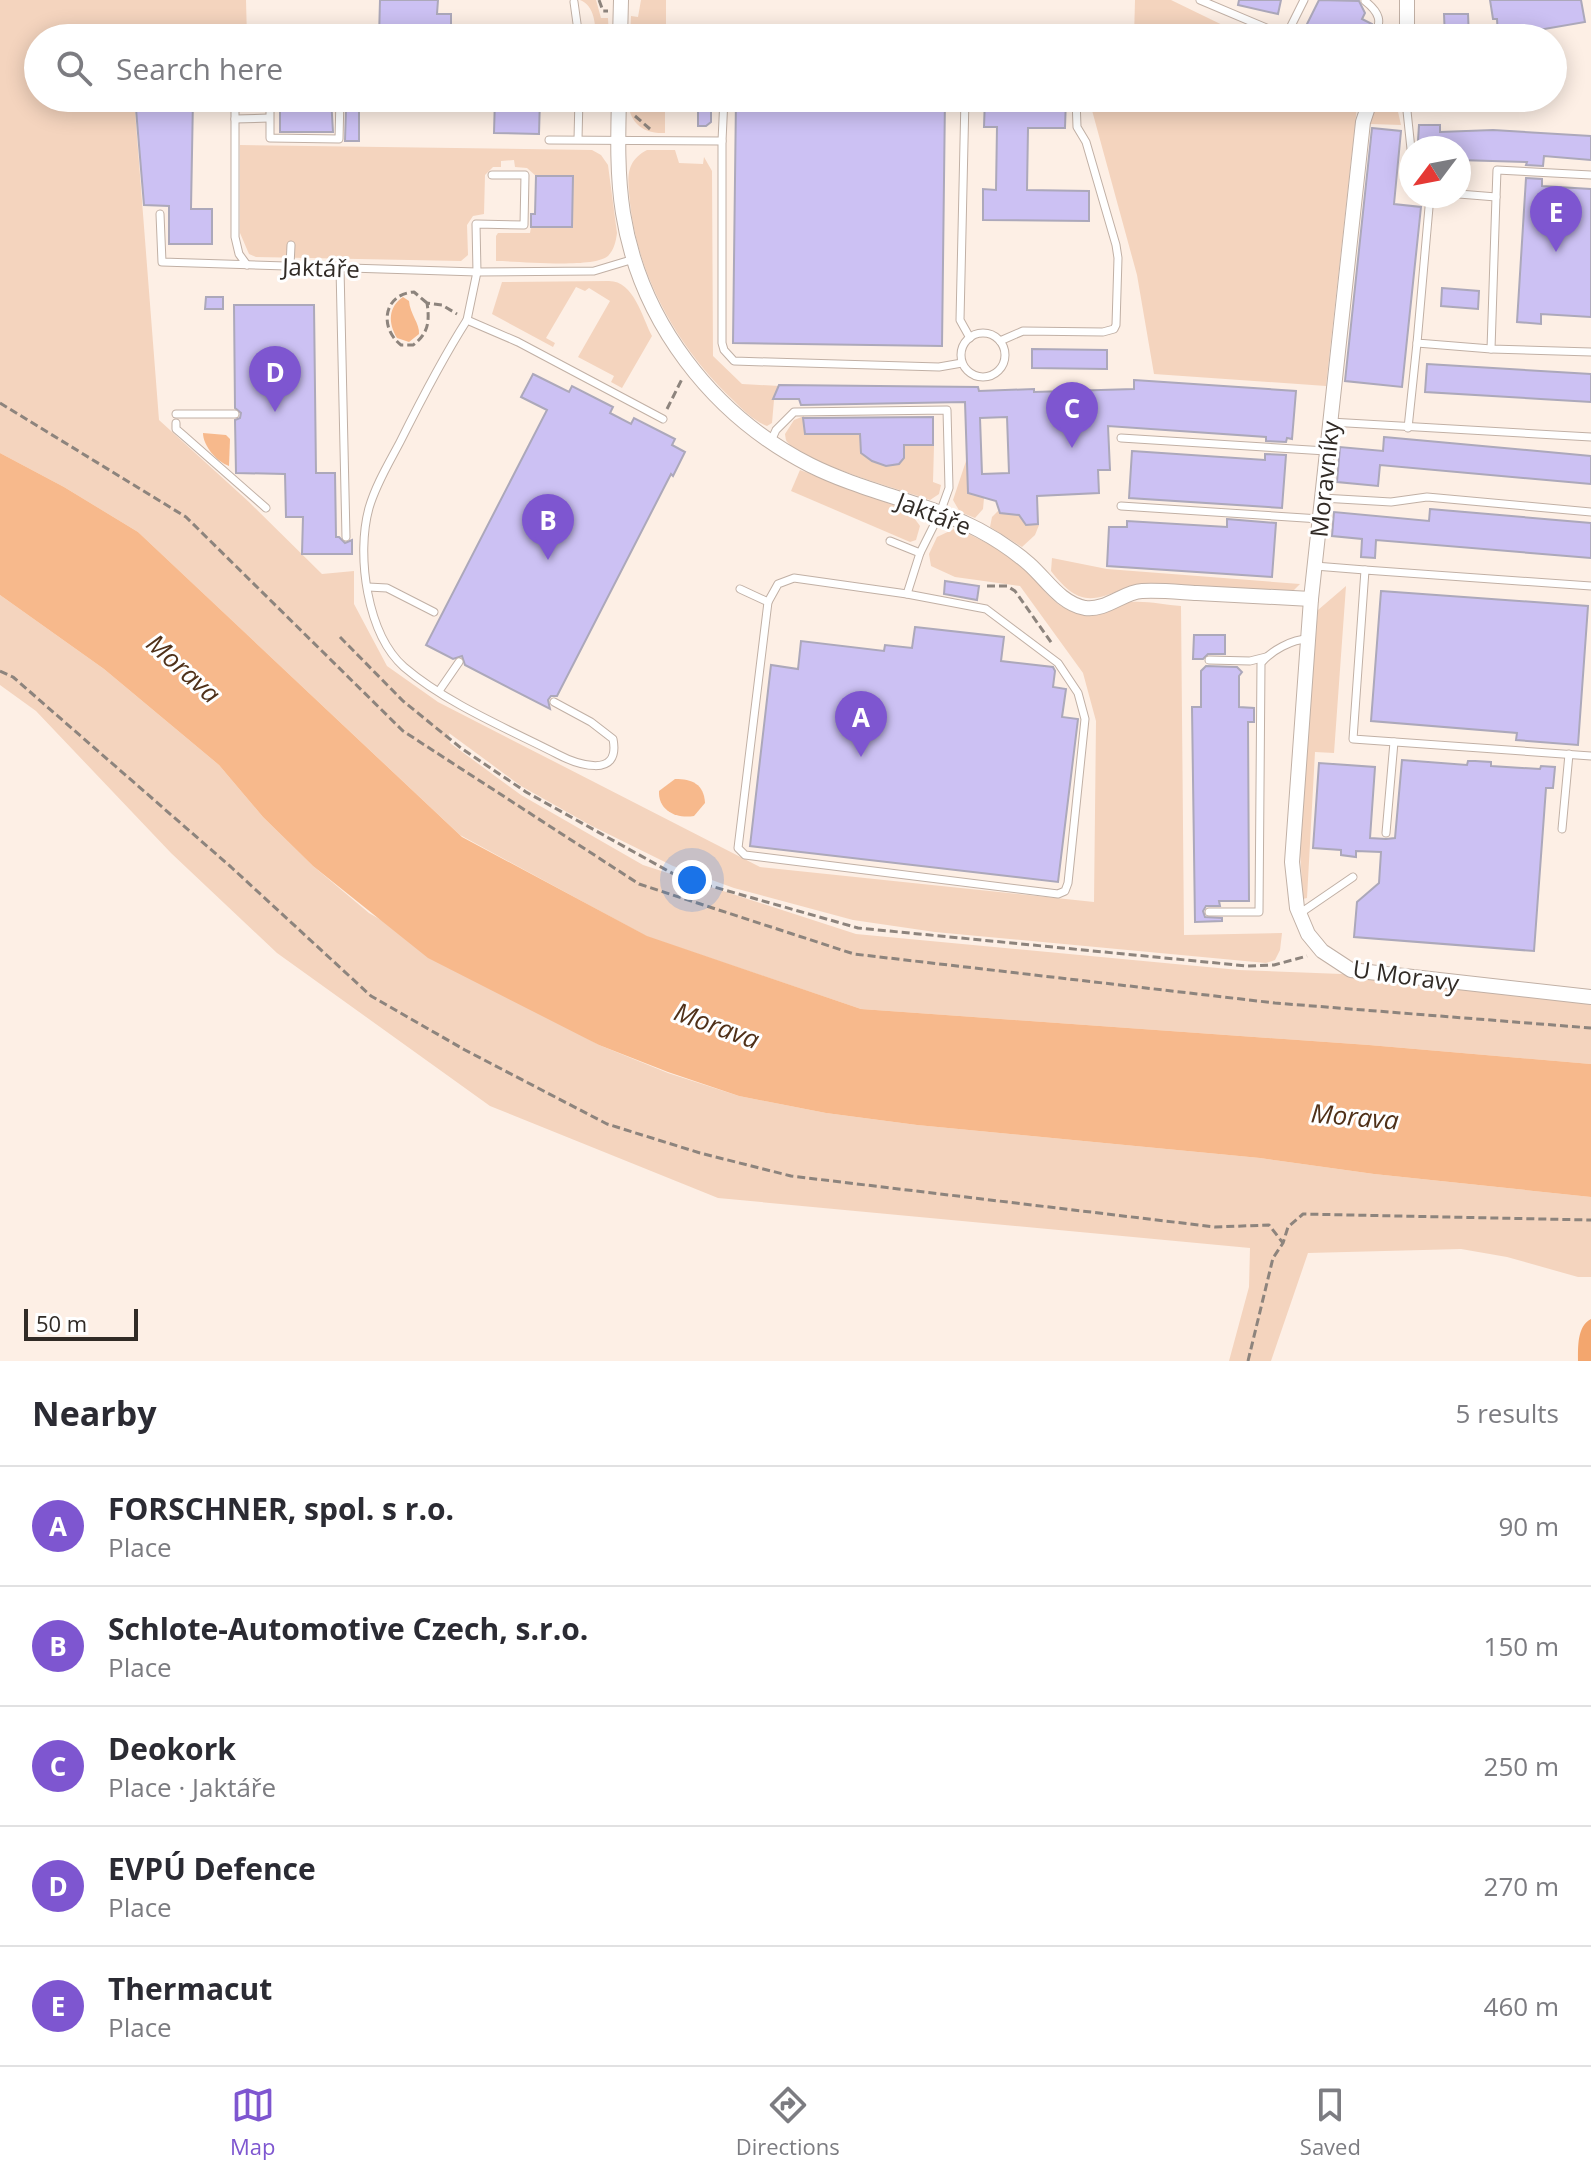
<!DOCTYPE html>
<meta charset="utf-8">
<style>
body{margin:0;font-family:"Open Sans",sans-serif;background:#f7f7f7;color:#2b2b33}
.compass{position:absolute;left:1399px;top:136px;width:72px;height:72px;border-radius:50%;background:#fff;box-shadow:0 4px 20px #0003;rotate:238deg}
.scale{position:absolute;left:24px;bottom:20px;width:114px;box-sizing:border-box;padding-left:8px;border:4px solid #312b26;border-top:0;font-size:22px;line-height:28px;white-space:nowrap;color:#312b26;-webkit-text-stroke:6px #fff;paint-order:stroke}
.you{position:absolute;left:692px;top:880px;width:28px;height:28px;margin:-20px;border:6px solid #fff;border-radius:50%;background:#1a73e8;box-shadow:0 0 0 12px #1a73e833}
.badge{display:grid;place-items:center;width:52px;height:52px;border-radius:50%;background:#7e56d0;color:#fff;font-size:26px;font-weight:700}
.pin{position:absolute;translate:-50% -66px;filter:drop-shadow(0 2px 4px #0008)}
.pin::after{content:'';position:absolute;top:42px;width:28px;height:24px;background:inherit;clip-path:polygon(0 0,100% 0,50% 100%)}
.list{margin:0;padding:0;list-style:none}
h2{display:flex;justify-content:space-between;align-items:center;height:104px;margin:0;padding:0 32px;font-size:34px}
h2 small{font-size:26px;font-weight:400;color:#7c7c81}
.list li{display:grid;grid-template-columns:52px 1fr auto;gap:24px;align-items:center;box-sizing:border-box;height:120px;padding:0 32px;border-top:2px solid #e1e1e2}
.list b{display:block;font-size:30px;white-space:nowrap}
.list p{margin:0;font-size:26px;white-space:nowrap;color:#7c7c81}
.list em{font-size:26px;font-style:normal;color:#7c7c81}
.icon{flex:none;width:44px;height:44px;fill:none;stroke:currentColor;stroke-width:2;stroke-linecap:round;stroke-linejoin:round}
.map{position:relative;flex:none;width:1591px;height:1361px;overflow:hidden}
.search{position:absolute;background:#fff;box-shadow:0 4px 20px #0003;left:24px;right:24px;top:24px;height:88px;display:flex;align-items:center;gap:20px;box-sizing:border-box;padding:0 28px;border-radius:44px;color:#7c7c81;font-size:30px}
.sheet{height:704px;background:#fff}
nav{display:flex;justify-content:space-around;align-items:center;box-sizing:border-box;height:112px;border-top:2px solid #e1e1e2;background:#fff;font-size:22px;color:#7c7c81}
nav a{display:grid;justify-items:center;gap:4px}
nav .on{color:#7e56d0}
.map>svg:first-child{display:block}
</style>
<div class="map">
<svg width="1591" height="1361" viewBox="0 0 1591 1361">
<rect width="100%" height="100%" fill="#fdefe5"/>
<g fill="#f4d4be">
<path d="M0 0H246L247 38H38V98H134L159 420 249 502 322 574 354 571V604L387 666 438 702 475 721 760 867 1094 902 1096 721 1083 673 1020 586 955 577 931 566 929 554 937 537 954 529C982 537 1012 557 1032 577 1045 591 1055 606 1073 612 1104 622 1111 602 1132 602 1148 601 1165 605 1181 606L1184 935 1282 933 1280 950 1275 960 1266 963 935 932 853 920 734 888 673 866 590 825 521 786 449 733 450 743 521 795 643 865 856 934 1239 970 1342 974 1591 1001V1064L1369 1045 861 1009 648 937 460 835 138 532 64 487 0 453Z"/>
<path d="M580 0H596L601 18H608L609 38H596C595 24 595 6 580 0Z"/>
<path d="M641 0H666V38H630L631 16 638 17Z"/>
<path d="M1135 0H1171L1241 34V38H1134Z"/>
<path d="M628 98H665V133C641 134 628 121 628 98Z"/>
<path d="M1099 98H1358L1326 386 1154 374 1137 275 1090 103Z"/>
<path d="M1385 98H1391L1396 103 1401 125 1370 124 1376 103Z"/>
<path d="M240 145 592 150 601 155 608 165 617 233C616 241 614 250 608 256 593 269 518 261 496 261V236L498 233H530L531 227H572L573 176H536L527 168 515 167 514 160 501 161V167H493L485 175 484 214 473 216 467 225 468 255 461 261 256 257 249 254 240 233Z"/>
<path d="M647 150H675L679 163 703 164 704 157 712 171 713 356 742 384 780 386 774 400 772 423 767 426C754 421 743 410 733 400 679 349 638 278 630 203 628 180 624 162 647 150Z"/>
<path d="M609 281C634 281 642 317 652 336L622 388 611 382 614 376 578 357 610 301 589 288 585 291 576 287 546 338 555 343 553 347 492 314 502 282Z"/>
<path d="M804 416 806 435H905L906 446H934L933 482 941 485 939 494 930 500C896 488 815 466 790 445 785 440 786 440 785 434L794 420Z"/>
<path d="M968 455 969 493 984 498 983 509 975 518 960 512 953 500Z"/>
<path d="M800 470 909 511 920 526 916 540 910 542 791 491Z"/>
<path d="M998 511 1024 515 1039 525 1035 535 1022 547 990 527 992 517Z"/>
<path d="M1052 558 1107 569 1300 584 1292 592 1125 588C1089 604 1076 603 1051 571Z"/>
<path d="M1346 586 1334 753 1315 752 1307 898 1303 899 1299 835 1318 610Z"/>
<path d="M0 595 104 669 219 765 263 817 313 866 369 913 599 1045 668 1073 739 1096 826 1113 917 1125 1260 1158 1374 1174 1591 1197V1277H1578L1507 1257 1461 1249 1308 1253 1271 1361H1229L1249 1287 1250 1248 718 1198 490 1106 277 953 171 853 36 711 0 685Z"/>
</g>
<path fill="#f3a66e" d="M1591 1319V1361H1578C1578 1347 1577 1326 1591 1319Z"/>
<g fill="#f7b98c">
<path d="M403 297 409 301C410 314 420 324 419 334L409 342 397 338C388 323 388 307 403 297Z"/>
<path d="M203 433 226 435 230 439 229 466C217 462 203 446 203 433Z"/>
<path d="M0 453 64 487 138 532 462 837 647 936 861 1009 1369 1045 1591 1064V1197L1374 1174 1260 1158 917 1125 826 1113 739 1096 668 1072 599 1045 428 958 313 866 263 817 219 765 104 669 0 595Z"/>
<path d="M675 779C692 779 704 784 705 803L694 816C677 819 658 811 659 791Z"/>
</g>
<g fill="#ccc1f3" stroke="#aca8ba" stroke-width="2" fill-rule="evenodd">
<path d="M380 0H438L437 14H451V36L379 38Z"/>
<path d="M1239 0H1281L1278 14 1238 5Z"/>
<path d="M1319 0 1359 1 1365 13 1362 19 1372 24 1370 29 1356 35 1342 30 1338 38H1300Z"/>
<path d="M1490 0H1581L1585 22 1498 37 1497 19H1493Z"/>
<path d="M1444 14H1468L1469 38H1445Z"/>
<path d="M138 98H193L191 209H212V244H169V206L144 205 136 109Z"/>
<path d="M280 98H331L333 132H280Z"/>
<path d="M495 98H540L539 134 494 133Z"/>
<path d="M736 98H945L942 346 733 343Z"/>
<path d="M985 98H1066L1065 128H1028L1027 190 1089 191V221L983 220V189L996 190 997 127H984Z"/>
<path d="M346 109H359V141H345Z"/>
<path d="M698 110H711V122L706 126H698Z"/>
<path d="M1419 125H1440V132L1493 130 1591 136V160L1544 156 1543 166 1526 165 1527 162 1459 160V148H1426L1418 141Z"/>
<path d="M1372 128 1401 131 1394 204 1421 207 1402 387 1345 381Z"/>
<path d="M536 176H573L572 227H531V214H535Z"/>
<path d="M1526 178 1542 179V186L1591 189V317L1541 314V324L1517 322Z"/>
<path d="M1442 288 1479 291 1478 309 1441 306Z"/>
<path d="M206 297H223V309H205Z"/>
<path d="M234 305H314L316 473H335L336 537H339L345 543 352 540V554H302L303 517H286L285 474 236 473 235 420 240 418 241 413 235 408Z"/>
<path d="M1032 349 1107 350V369L1032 368Z"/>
<path d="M1427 364 1591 374V402L1425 392Z"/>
<path d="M533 374 569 392 572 386 613 407 610 413 631 424 634 418 675 439 672 445 685 452 673 476 671 474 557 696H551L548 700 550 709 465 665 462 656 453 659 426 645 547 410 521 397Z"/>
<path d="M1134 380 1296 391 1292 439 1287 438 1286 442 1266 441V437L1108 426 1110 470H1098L1099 493 1037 496 1038 524 1026 525 1019 515 1000 513 996 501 968 493 965 402 801 405 799 399H773L779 385 978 387 979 391 1034 389V392L1134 389ZM1007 417 1009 473 982 474 980 418Z"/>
<path d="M933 417V445H904V458L899 464 886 466 872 461 861 453 860 434H805L803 418Z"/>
<path d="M1384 437 1591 456V484L1380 465 1378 486 1337 482 1340 447 1383 451Z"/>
<path d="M1132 451 1265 460V454L1286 455 1282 508 1129 498Z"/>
<path d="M1430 509 1591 523V558L1376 540 1375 558 1361 557 1362 539 1332 536 1334 512 1429 521Z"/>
<path d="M1227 519 1276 523 1272 577 1107 566 1109 527H1127V521L1227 527Z"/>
<path d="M945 581 979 586 977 600 944 594Z"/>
<path d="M1381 591 1588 606 1578 745 1516 740 1517 733 1371 721Z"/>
<path d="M915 627 1004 637 1001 661 1053 667 1055 671 1053 687 1066 689 1062 717 1078 719 1058 882 750 846 771 665 798 669 801 641 884 651 885 645 912 648Z"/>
<path d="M1194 635H1225V654H1208L1203 659H1193Z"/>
<path d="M1206 666 1237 667 1242 672 1239 676V707L1254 708V722H1248L1249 901H1219L1220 906H1206L1203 911 1205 917 1222 918V921L1195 922 1192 707H1201V671Z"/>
<path d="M1402 760 1467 765 1468 761H1475L1491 762V766L1540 769 1541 766 1555 767 1553 788H1546L1534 951 1354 937 1357 902 1379 883 1381 852 1356 851V857L1341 855V850L1313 848 1319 763 1375 767 1370 838 1386 839 1395 838Z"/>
</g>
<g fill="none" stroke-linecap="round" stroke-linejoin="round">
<g stroke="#c1b0a5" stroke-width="9">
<g id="lane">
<path d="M1200 0 1290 38"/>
<path d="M1365 1C1379 12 1384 22 1372 38"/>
<path d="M574 2 579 38"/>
<path d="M1286 36 1304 0"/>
<path d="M735 38 745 35 941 38"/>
<path d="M235 98V237L239 254 247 265"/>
<path d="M270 98V138L339 139 340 98"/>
<path d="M965 98 960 320 970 338"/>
<path d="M1401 98 1407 111 1411 149"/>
<path d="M235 119 269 118"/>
<path d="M578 139 579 98"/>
<path d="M549 140 722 141V343L724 350 734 361 939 367 962 363"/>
<path d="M722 141 724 98"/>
<path d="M1459 194 1496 197 1497 170 1591 175"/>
<path d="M1430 196 1417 343 1491 349 1591 352"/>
<path d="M160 214 162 262 477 272 594 271 634 259"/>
<path d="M290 266 291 245"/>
<path d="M340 268 346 537"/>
<path d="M467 320 477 272 476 224 524 225 525 175H492"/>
<circle cx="983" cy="355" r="22"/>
<path d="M1000 341 1023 331 1103 332 1114 329 1116 325 1118 258 1116 245 1086 142 1077 127 1076 98"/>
<path d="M1491 349 1496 197"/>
<path d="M176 414H235"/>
<path d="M1330 422 1591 437"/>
<path d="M176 423V429L183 435 266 508"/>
<path d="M1408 428 1417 343"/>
<path d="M1121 438 1326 451"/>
<path d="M1322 498 1391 502 1427 497 1591 512"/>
<path d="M1121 506 1320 519"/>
<path d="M890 541 920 553"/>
<path d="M1315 566 1365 570"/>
<path d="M1591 586 1365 570 1353 739 1591 756"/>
<path d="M368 587 387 588 434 612"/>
<path d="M740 589 768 602 778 584 794 578 907 594"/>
<path d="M768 602 738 848 745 855 1058 894 1065 891 1068 883 1085 719 1078 693 1058 663 986 609 907 594 920 553 940 513 949 488 947 410 794 412 776 430 771 441"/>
<path d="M1209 660 1250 661 1266 657"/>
<path d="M439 691 459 662"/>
<path d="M554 702 591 722 613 739C621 780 576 764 557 754 508 729 446 703 404 667 367 634 356 555 369 508 376 484 389 463 400 442 421 400 442 359 467 320L518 342 663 419"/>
<path d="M1562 829 1569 754"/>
<path d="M1386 833 1394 742"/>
<path d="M1209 912H1259L1261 663C1271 651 1292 639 1308 639"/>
<path d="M1299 914 1353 877"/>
</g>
</g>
<g stroke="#c1b0a5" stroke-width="16">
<g id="street">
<path d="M620 38 621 0"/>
<path d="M1407 38V0"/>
<path d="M619 98C618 136 617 175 623 213 640 321 712 415 810 465 864 492 925 502 979 530 996 539 1014 551 1029 564 1047 580 1060 603 1085 608 1106 611 1123 592 1142 591 1160 590 1179 592 1197 593 1235 595 1273 597 1311 599"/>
<path d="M1371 98 1363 122 1311 599 1292 862 1297 908 1308 934 1322 951 1351 970 1591 997"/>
</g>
</g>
<g stroke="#8d847d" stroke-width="3" stroke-dasharray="8 4" stroke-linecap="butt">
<path d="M599 0 603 11H608"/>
<path d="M635 116 650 129"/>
<path d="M427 303 414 292C383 294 379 328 401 345H413C428 334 430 322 427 303L442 305 457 314"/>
<path d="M0 403 186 517 403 731 639 884 854 954 1275 1003 1591 1028"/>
<path d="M667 409 683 377"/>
<path d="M987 586H1007L1015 591 1053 645"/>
<path d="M340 637 403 701 461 748 526 792 679 877 858 928 1247 966 1274 965 1307 956"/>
<path d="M0 671 13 677 231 867 371 996 465 1050 607 1124 700 1153 791 1176 1215 1227 1269 1225 1283 1243"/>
<path d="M1248 1361 1273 1258 1283 1243 1288 1227 1303 1214 1591 1220"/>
</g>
<use href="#lane" stroke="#fff" stroke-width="7"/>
<use href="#street" stroke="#fff" stroke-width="14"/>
</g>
<g text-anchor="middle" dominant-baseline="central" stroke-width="6" stroke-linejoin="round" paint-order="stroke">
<g font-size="24" fill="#312b26" stroke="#fff">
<text transform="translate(321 267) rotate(2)">Jaktáře</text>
<text transform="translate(1324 479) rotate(-84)">Moravníky</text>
<text transform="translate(934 513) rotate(21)">Jaktáře</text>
<text transform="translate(1406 975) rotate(8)">U Moravy</text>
</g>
<g font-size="26" font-style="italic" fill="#503119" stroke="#fff">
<text transform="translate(184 668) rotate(42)">Morava</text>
<text transform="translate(717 1025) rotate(20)">Morava</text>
<text transform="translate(1355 1116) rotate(5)">Morava</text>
</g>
</g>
</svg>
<svg class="compass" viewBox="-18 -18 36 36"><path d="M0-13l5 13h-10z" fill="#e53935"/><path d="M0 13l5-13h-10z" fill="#7c7c81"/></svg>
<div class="scale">50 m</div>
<div class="you"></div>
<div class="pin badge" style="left:861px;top:757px">A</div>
<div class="pin badge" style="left:548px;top:560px">B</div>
<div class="pin badge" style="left:1072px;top:448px">C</div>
<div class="pin badge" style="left:275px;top:412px">D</div>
<div class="pin badge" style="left:1556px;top:252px">E</div>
<div class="search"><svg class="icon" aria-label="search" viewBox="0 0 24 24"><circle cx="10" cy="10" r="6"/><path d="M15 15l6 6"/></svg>Search here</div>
</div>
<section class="sheet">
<h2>Nearby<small>5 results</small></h2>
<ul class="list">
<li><span class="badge">A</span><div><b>FORSCHNER, spol. s r.o.</b><p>Place</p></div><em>90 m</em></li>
<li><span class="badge">B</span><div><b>Schlote-Automotive Czech, s.r.o.</b><p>Place</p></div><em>150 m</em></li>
<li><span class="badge">C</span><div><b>Deokork</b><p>Place · Jaktáře</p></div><em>250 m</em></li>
<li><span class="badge">D</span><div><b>EVPÚ Defence</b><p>Place</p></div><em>270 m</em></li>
<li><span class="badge">E</span><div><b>Thermacut</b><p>Place</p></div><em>460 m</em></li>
</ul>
</section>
<nav>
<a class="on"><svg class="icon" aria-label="map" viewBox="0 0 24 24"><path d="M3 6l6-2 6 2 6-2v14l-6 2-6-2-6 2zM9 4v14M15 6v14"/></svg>Map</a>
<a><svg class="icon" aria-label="directions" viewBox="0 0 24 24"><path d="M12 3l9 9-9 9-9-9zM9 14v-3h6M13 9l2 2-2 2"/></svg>Directions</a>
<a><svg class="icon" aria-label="saved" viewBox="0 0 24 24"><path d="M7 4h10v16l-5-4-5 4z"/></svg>Saved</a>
</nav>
